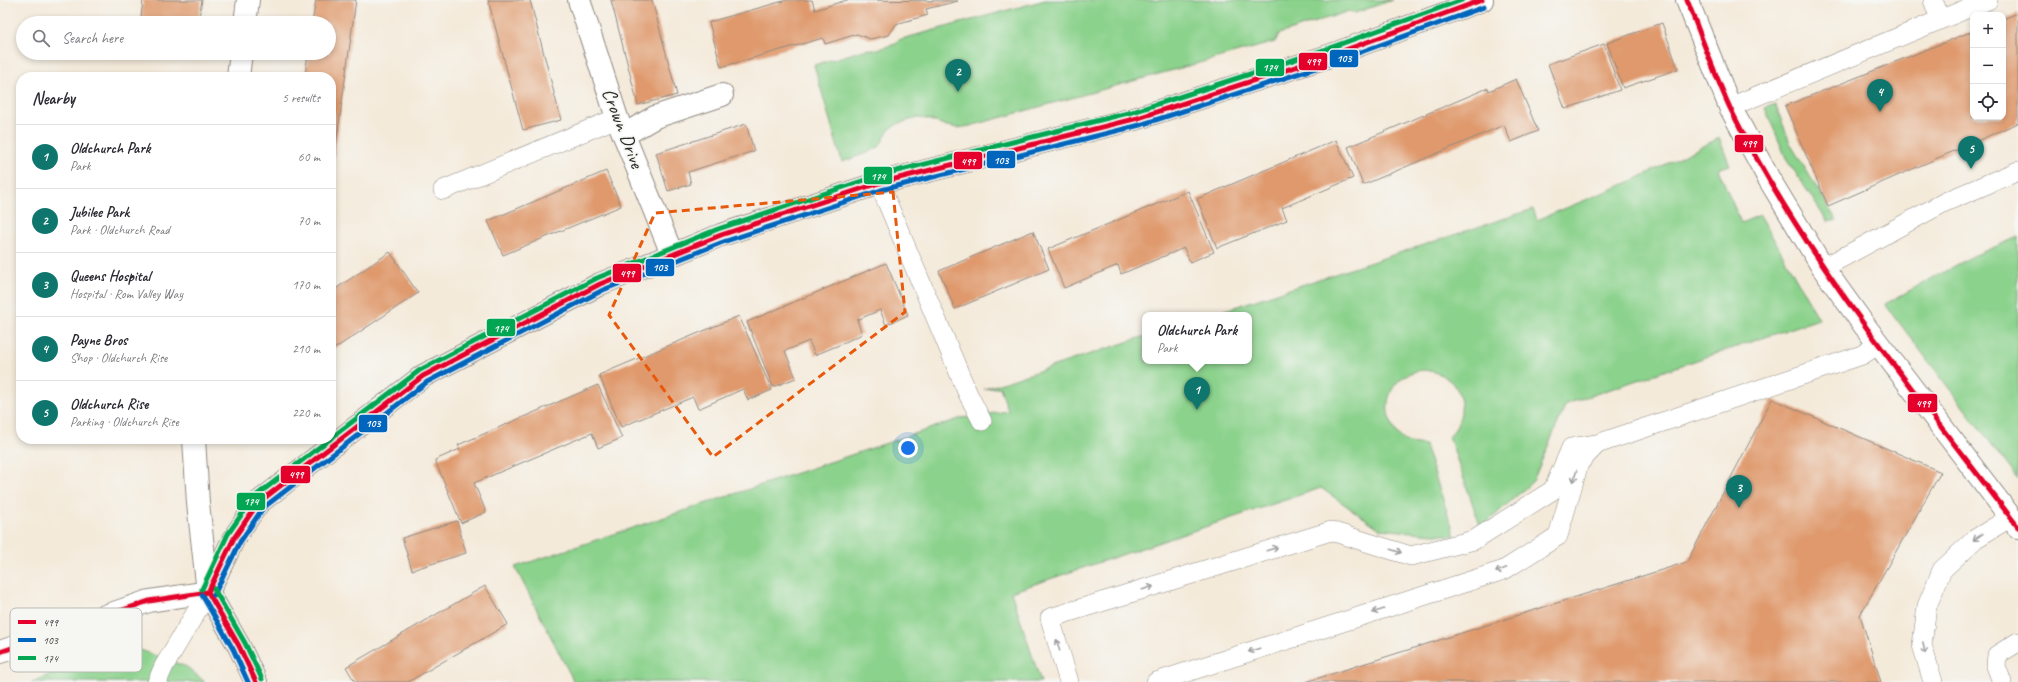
<!DOCTYPE html>
<meta charset="utf-8">
<style>
body{margin:0;font-family:Caveat,sans-serif;background:#f7f7f7;color:#2b2b33}
.controls{position:absolute;right:12px;top:12px;display:grid;overflow:hidden;border-radius:8px;box-shadow:0 2px 6px #0003}
.controls button{width:36px;height:36px;display:grid;place-items:center;padding:0;border:0;border-bottom:1px solid #e1e1e2;background:#fff;color:#2b2b33;font:20px sans-serif}
.you{position:absolute;left:908px;top:448px;width:14px;height:14px;margin:-10px;border:3px solid #fff;border-radius:50%;background:#1a73e8;box-shadow:0 0 0 6px #1a73e833}
.badge{display:grid;place-items:center;width:26px;height:26px;border-radius:50%;background:#0f766e;color:#fff;font-size:13px;font-weight:700}
.pin{position:absolute;translate:-50% -33px;filter:drop-shadow(0 1px 2px #0008)}
.pin::after{content:'';position:absolute;top:21px;width:14px;height:12px;background:inherit;clip-path:polygon(0 0,100% 0,50% 100%)}
.popup{position:absolute;left:1142px;top:312px;width:110px;height:52px;box-sizing:border-box;display:grid;place-content:center;border-radius:8px;background:#fff;filter:drop-shadow(0 1px 3px #0005);font-size:13px;white-space:nowrap;color:#7c7c81}
.popup b{font-size:15px;color:#2b2b33}
.popup::after{content:'';position:absolute;left:50%;top:100%;margin-left:-8px;border:8px solid transparent;border-top-color:#fff}
.list{margin:0;padding:0;list-style:none}
h2{display:flex;justify-content:space-between;align-items:center;height:52px;margin:0;padding:0 16px;font-size:17px}
h2 small{font-size:13px;font-weight:400;color:#7c7c81}
.list li{display:grid;grid-template-columns:26px 1fr auto;gap:12px;align-items:center;box-sizing:border-box;height:64px;padding:0 16px;border-top:1px solid #e1e1e2}
.list b{display:block;font-size:15px;white-space:nowrap}
.list p{margin:0;font-size:13px;white-space:nowrap;color:#7c7c81}
.list em{font-size:13px;font-style:normal;color:#7c7c81}
.icon{flex:none;width:22px;height:22px;fill:none;stroke:currentColor;stroke-width:2;stroke-linecap:round;stroke-linejoin:round}
.map{position:relative;flex:none;width:2018px;height:682px;overflow:hidden}
.search{position:absolute;background:#fff;box-shadow:0 2px 6px #0003;left:16px;top:16px;width:320px;height:44px;display:flex;align-items:center;gap:10px;box-sizing:border-box;padding:0 14px;border-radius:22px;color:#7c7c81;font-size:15px}
.panel{position:absolute;background:#fff;box-shadow:0 2px 6px #0003;left:16px;top:72px;width:320px;height:372px;border-radius:16px}
.map>svg:first-child{display:block}
</style>
<div class="map">
<svg width="2018" height="682" viewBox="0 0 2018 682">
<rect width="100%" height="100%" fill="#f6f6f2"/>
<filter id="ink" filterUnits="userSpaceOnUse"><feTurbulence type="fractalNoise" baseFrequency=".025" numOctaves="2"/><feDisplacementMap in="SourceGraphic" scale="8" xChannelSelector="R" yChannelSelector="G"/><feConvolveMatrix kernelMatrix="1 2 1 2 8 2 1 2 1" color-interpolation-filters="sRGB"/></filter>
<filter id="wash" filterUnits="userSpaceOnUse"><feTurbulence type="fractalNoise" baseFrequency=".012" numOctaves="4" result="noise"/><feDisplacementMap in="SourceGraphic" scale="16" xChannelSelector="R" yChannelSelector="G"/><feGaussianBlur stdDeviation="0.9" result="paint"/><feColorMatrix in="noise" values="0 0 0 0 0 0 0 0 0 0 0 0 0 0 0 0 0 1.4 0 .05"/><feComposite in="paint" operator="in"/></filter>
<g filter="url(#wash)">
<rect width="100%" height="100%" fill="#f4eada"/>
<g fill="#8bd28c" stroke="#5b7e5c">
<path d="M1045 0H1392L1355 13 1349 11 1279 34 1275 42 970 126 958 128 947 126 927 119 917 118 897 124 889 130 879 147 867 153 842 162 814 65 867 49 874 50 896 44 898 40Z"/>
<path d="M1775 104 1791 145 1837 221H1827L1786 158 1765 108Z"/>
<path d="M1719 138 1730 165 1718 169 1741 223 1760 215 1819 319 1566 404 1533 481 1481 528 1449 437C1460 424 1464 411 1459 394 1457 387 1450 380 1443 376 1410 356 1374 393 1393 426 1396 433 1400 438 1407 442 1412 444 1420 444 1425 445L1455 536 1380 529 1321 488 1011 592 1041 682H574L515 567 962 418 1008 411 1000 387 984 389 1145 336V361H1249V315H1210L1533 209 1537 220 1634 180Z"/>
<path d="M2018 237V479L1885 304 1973 256Z"/>
<path d="M119 646 135 648 187 667 205 682H32Z"/>
</g>
<g id="blocks">
<g fill="#df996c">
<path d="M143 0H202L198 23H179L141 17Z"/>
<path d="M316 0H356L332 174 331 77H305L308 53H329V23H312Z"/>
<path d="M488 0H530L561 120 523 130Z"/>
<path d="M611 0H652L677 95 638 105Z"/>
<path d="M787 0H812L815 10 847 0 958 1 926 9 928 15 896 24 889 35 870 39 857 34 825 44 823 38 721 67 709 22Z"/>
<path d="M2018 13V123L1828 206 1785 106 1973 31V117H2003V19Z"/>
<path d="M1662 23 1678 69 1623 88 1607 43Z"/>
<path d="M1604 44 1620 90 1565 109 1548 64Z"/>
<path d="M1516 79 1538 131 1511 142 1504 125 1363 185 1348 147 1488 88 1489 91Z"/>
<path d="M746 124 754 151 688 172 691 184 668 191 656 153Z"/>
<path d="M1336 140 1353 178 1282 208 1287 220 1217 248 1197 199Z"/>
<path d="M606 171 621 206 503 255 488 221Z"/>
<path d="M1188 191 1214 252 1190 262 1184 248 1121 274 1118 265 1064 288 1048 249Z"/>
<path d="M1033 231 1049 269 955 309 939 271Z"/>
<path d="M390 252 418 293 331 351V292Z"/>
<path d="M886 263 908 315 886 325 880 310 857 320 862 334 839 345 815 355 809 341 785 351 796 378 773 387 747 322Z"/>
<path d="M739 316 772 390 748 400 743 389 698 409 693 397 621 427 599 375Z"/>
<path d="M598 385 622 438 598 448 592 433 474 483 486 512 461 523 435 460 460 449 458 445Z"/>
<path d="M1772 399 1941 472 1860 615 1881 682H1306L1687 562Z"/>
<path d="M457 521 466 553 412 570 402 538Z"/>
<path d="M485 586 508 624 408 682H355L346 667Z"/>
</g>
</g>
</g>
<g filter="url(#ink)">
<use href="#blocks" fill-opacity="0" stroke="#908a82" stroke-width="1"/>
<g fill="none" stroke-linecap="round" stroke-linejoin="round">
<g stroke="#908a82" stroke-width="20">
<g id="lane">
<path d="M1933 0 1940 19"/>
<path d="M1730 107 1988 0"/>
<path d="M879 183 968 394 982 421"/>
<path d="M443 190 617 118"/>
<path d="M1823 268 1945 202 2018 171"/>
<path d="M157 682 164 666 208 592"/>
<path d="M1069 682 1050 618 1331 531 1411 556 1474 540 1553 490 1571 448 1597 444 1862 355 1879 344"/>
<path d="M1156 682 1504 570 1558 536 1579 463 1597 444"/>
<path d="M1933 682 1922 645 1927 606 1942 570 1975 539 2011 517"/>
<path d="M2002 682 1996 666 1997 655 2018 642"/>
</g>
</g>
<g stroke="#908a82" stroke-width="24">
<g id="street">
<path d="M579 0 617 118 672 254"/>
<path d="M1687 0 1730 107 1769 179 1823 268 1864 325 2018 527"/>
<path d="M245 23 248 0"/>
<path d="M238 77 241 53"/>
<path d="M624 135 655 117 722 95"/>
<path d="M194 439 198 503 208 592"/>
</g>
</g>
<g stroke="#908a82" stroke-width="24">
<g id="secondary">
<path d="M208 592 234 538 258 503 423 376 600 284 721 235 879 183 1138 118 1326 57 1482 0"/>
<path d="M208 592 239 646 256 682"/>
<path d="M0 652 149 601 208 592"/>
</g>
</g>
<use href="#lane" stroke="#fff" stroke-width="19"/>
<use href="#street" stroke="#fff" stroke-width="22"/>
<use href="#secondary" stroke="#fff" stroke-width="22"/>
<g stroke="#f6f6f2" stroke-width="8">
<g id="bus-1">
<path d="M1687 0C1701 36 1714 73 1730 108 1806 261 1915 392 2018 527"/>
<path d="M208 592 234 538 258 503 423 376 600 284 721 235 879 183 1138 118 1326 57 1482 0"/>
<path d="M208 592 239 646 256 682"/>
<path d="M0 652 149 601 208 592"/>
</g>
</g>
<g stroke="#f6f6f2" stroke-width="8">
<g id="bus-2">
<path d="M202 595 233 649 248 682"/>
<path d="M214 595 240 542 263 508 427 382 603 290 723 242 881 190 1140 125 1328 64 1484 7"/>
</g>
</g>
<g stroke="#f6f6f2" stroke-width="8">
<g id="bus-3">
<path d="M331 438 420 370 597 278 718 229 877 176 1136 111 1324 50 1462 0"/>
<path d="M202 589 228 534 253 498 330 439"/>
<path d="M214 589 245 643 262 679"/>
</g>
</g>
<use href="#bus-1" stroke="#e4002b" stroke-width="5"/>
<use href="#bus-2" stroke="#0065bd" stroke-width="5"/>
<use href="#bus-3" stroke="#00a651" stroke-width="5"/>
</g>
<defs><path id="oneway-shaft" d="M-6 0H5M1.5-3L5.5 0L1.5 3" fill="none" stroke-width="1.6" stroke-linecap="round" stroke-linejoin="round"/></defs>
<g stroke="#a0a0a0">
<use href="#oneway-shaft" transform="translate(1575 476) rotate(106)"/>
<use href="#oneway-shaft" transform="translate(1978 537) rotate(145)"/>
<use href="#oneway-shaft" transform="translate(1272 549) rotate(-17)"/>
<use href="#oneway-shaft" transform="translate(1396 551) rotate(17)"/>
<use href="#oneway-shaft" transform="translate(1501 570) rotate(158)"/>
<use href="#oneway-shaft" transform="translate(1148 588) rotate(-17)"/>
<use href="#oneway-shaft" transform="translate(1378 611) rotate(162)"/>
<use href="#oneway-shaft" transform="translate(1058 645) rotate(-106)"/>
<use href="#oneway-shaft" transform="translate(1924 648) rotate(79)"/>
<use href="#oneway-shaft" transform="translate(1254 650) rotate(162)"/>
</g>
</g>
<path fill="none" stroke="#e8590c" stroke-width="3" stroke-dasharray="8 5" stroke-linejoin="round" d="M893 192 905 312 713 457 609 315 655 213Z"/>
<g text-anchor="middle" dominant-baseline="central" stroke-width="3.5" stroke-linejoin="round" paint-order="stroke">
<g font-size="20" fill="#2b2b2b" stroke="#f6f6f2">
<text transform="translate(623 128) rotate(69)">Crown Drive</text>
</g>
</g>
<rect x="10" y="608" width="132" height="64" rx="6" fill="#f6f6f2" stroke="#b9b9b6" stroke-width="1"/>
<rect x="18" y="620" width="18" height="4" fill="#e4002b"/>
<rect x="18" y="638" width="18" height="4" fill="#0065bd"/>
<rect x="18" y="656" width="18" height="4" fill="#00a651"/>
<g font-size="11" fill="#2b2b2b">
<text x="43" y="626">499</text>
<text x="43" y="644">103</text>
<text x="43" y="662">174</text>
</g>
<g stroke="#f6f6f2" stroke-width="1.5">
<rect x="1329" y="49" width="30" height="19" rx="4" fill="#0065bd"/>
<rect x="1298" y="52" width="30" height="19" rx="4" fill="#e4002b"/>
<rect x="1255" y="58" width="30" height="19" rx="4" fill="#00a651"/>
<rect x="1734" y="134" width="30" height="19" rx="4" fill="#e4002b"/>
<rect x="986" y="150" width="30" height="19" rx="4" fill="#0065bd"/>
<rect x="953" y="151" width="30" height="19" rx="4" fill="#e4002b"/>
<rect x="863" y="166" width="30" height="19" rx="4" fill="#00a651"/>
<rect x="645" y="258" width="30" height="19" rx="4" fill="#0065bd"/>
<rect x="612" y="263" width="30" height="20" rx="4" fill="#e4002b"/>
<rect x="486" y="318" width="30" height="19" rx="4" fill="#00a651"/>
<rect x="1907" y="393" width="31" height="20" rx="4" fill="#e4002b"/>
<rect x="358" y="414" width="30" height="19" rx="4" fill="#0065bd"/>
<rect x="280" y="465" width="31" height="19" rx="4" fill="#e4002b"/>
<rect x="236" y="492" width="30" height="19" rx="4" fill="#00a651"/>
</g>
<g font-size="11" text-anchor="middle" font-weight="bold" fill="#fff">
<text x="1344" y="62">103</text>
<text x="1313" y="65">499</text>
<text x="1270" y="71">174</text>
<text x="1749" y="147">499</text>
<text x="1001" y="164">103</text>
<text x="968" y="165">499</text>
<text x="878" y="180">174</text>
<text x="660" y="271">103</text>
<text x="627" y="277">499</text>
<text x="501" y="332">174</text>
<text x="1923" y="407">499</text>
<text x="373" y="427">103</text>
<text x="296" y="478">499</text>
<text x="251" y="505">174</text>
</g>
</svg>
<div class="controls">
<button>+</button>
<button>−</button>
<button><svg class="icon" aria-label="locate" viewBox="0 0 24 24"><circle cx="12" cy="12" r="6"/><path d="M12 2v4M12 18v4M2 12h4M18 12h4"/></svg></button>
</div>
<div class="you"></div>
<div class="pin badge" style="left:1197px;top:410px">1</div>
<div class="popup"><b>Oldchurch Park</b>Park</div>
<div class="pin badge" style="left:958px;top:92px">2</div>
<div class="pin badge" style="left:1739px;top:508px">3</div>
<div class="pin badge" style="left:1880px;top:112px">4</div>
<div class="pin badge" style="left:1971px;top:169px">5</div>
<div class="search"><svg class="icon" aria-label="search" viewBox="0 0 24 24"><circle cx="10" cy="10" r="6"/><path d="M15 15l6 6"/></svg>Search here</div>
<section class="panel">
<h2>Nearby<small>5 results</small></h2>
<ul class="list">
<li><span class="badge">1</span><div><b>Oldchurch Park</b><p>Park</p></div><em>60 m</em></li>
<li><span class="badge">2</span><div><b>Jubilee Park</b><p>Park · Oldchurch Road</p></div><em>70 m</em></li>
<li><span class="badge">3</span><div><b>Queens Hospital</b><p>Hospital · Rom Valley Way</p></div><em>170 m</em></li>
<li><span class="badge">4</span><div><b>Payne Bros</b><p>Shop · Oldchurch Rise</p></div><em>210 m</em></li>
<li><span class="badge">5</span><div><b>Oldchurch Rise</b><p>Parking · Oldchurch Rise</p></div><em>220 m</em></li>
</ul>
</section>
</div>
